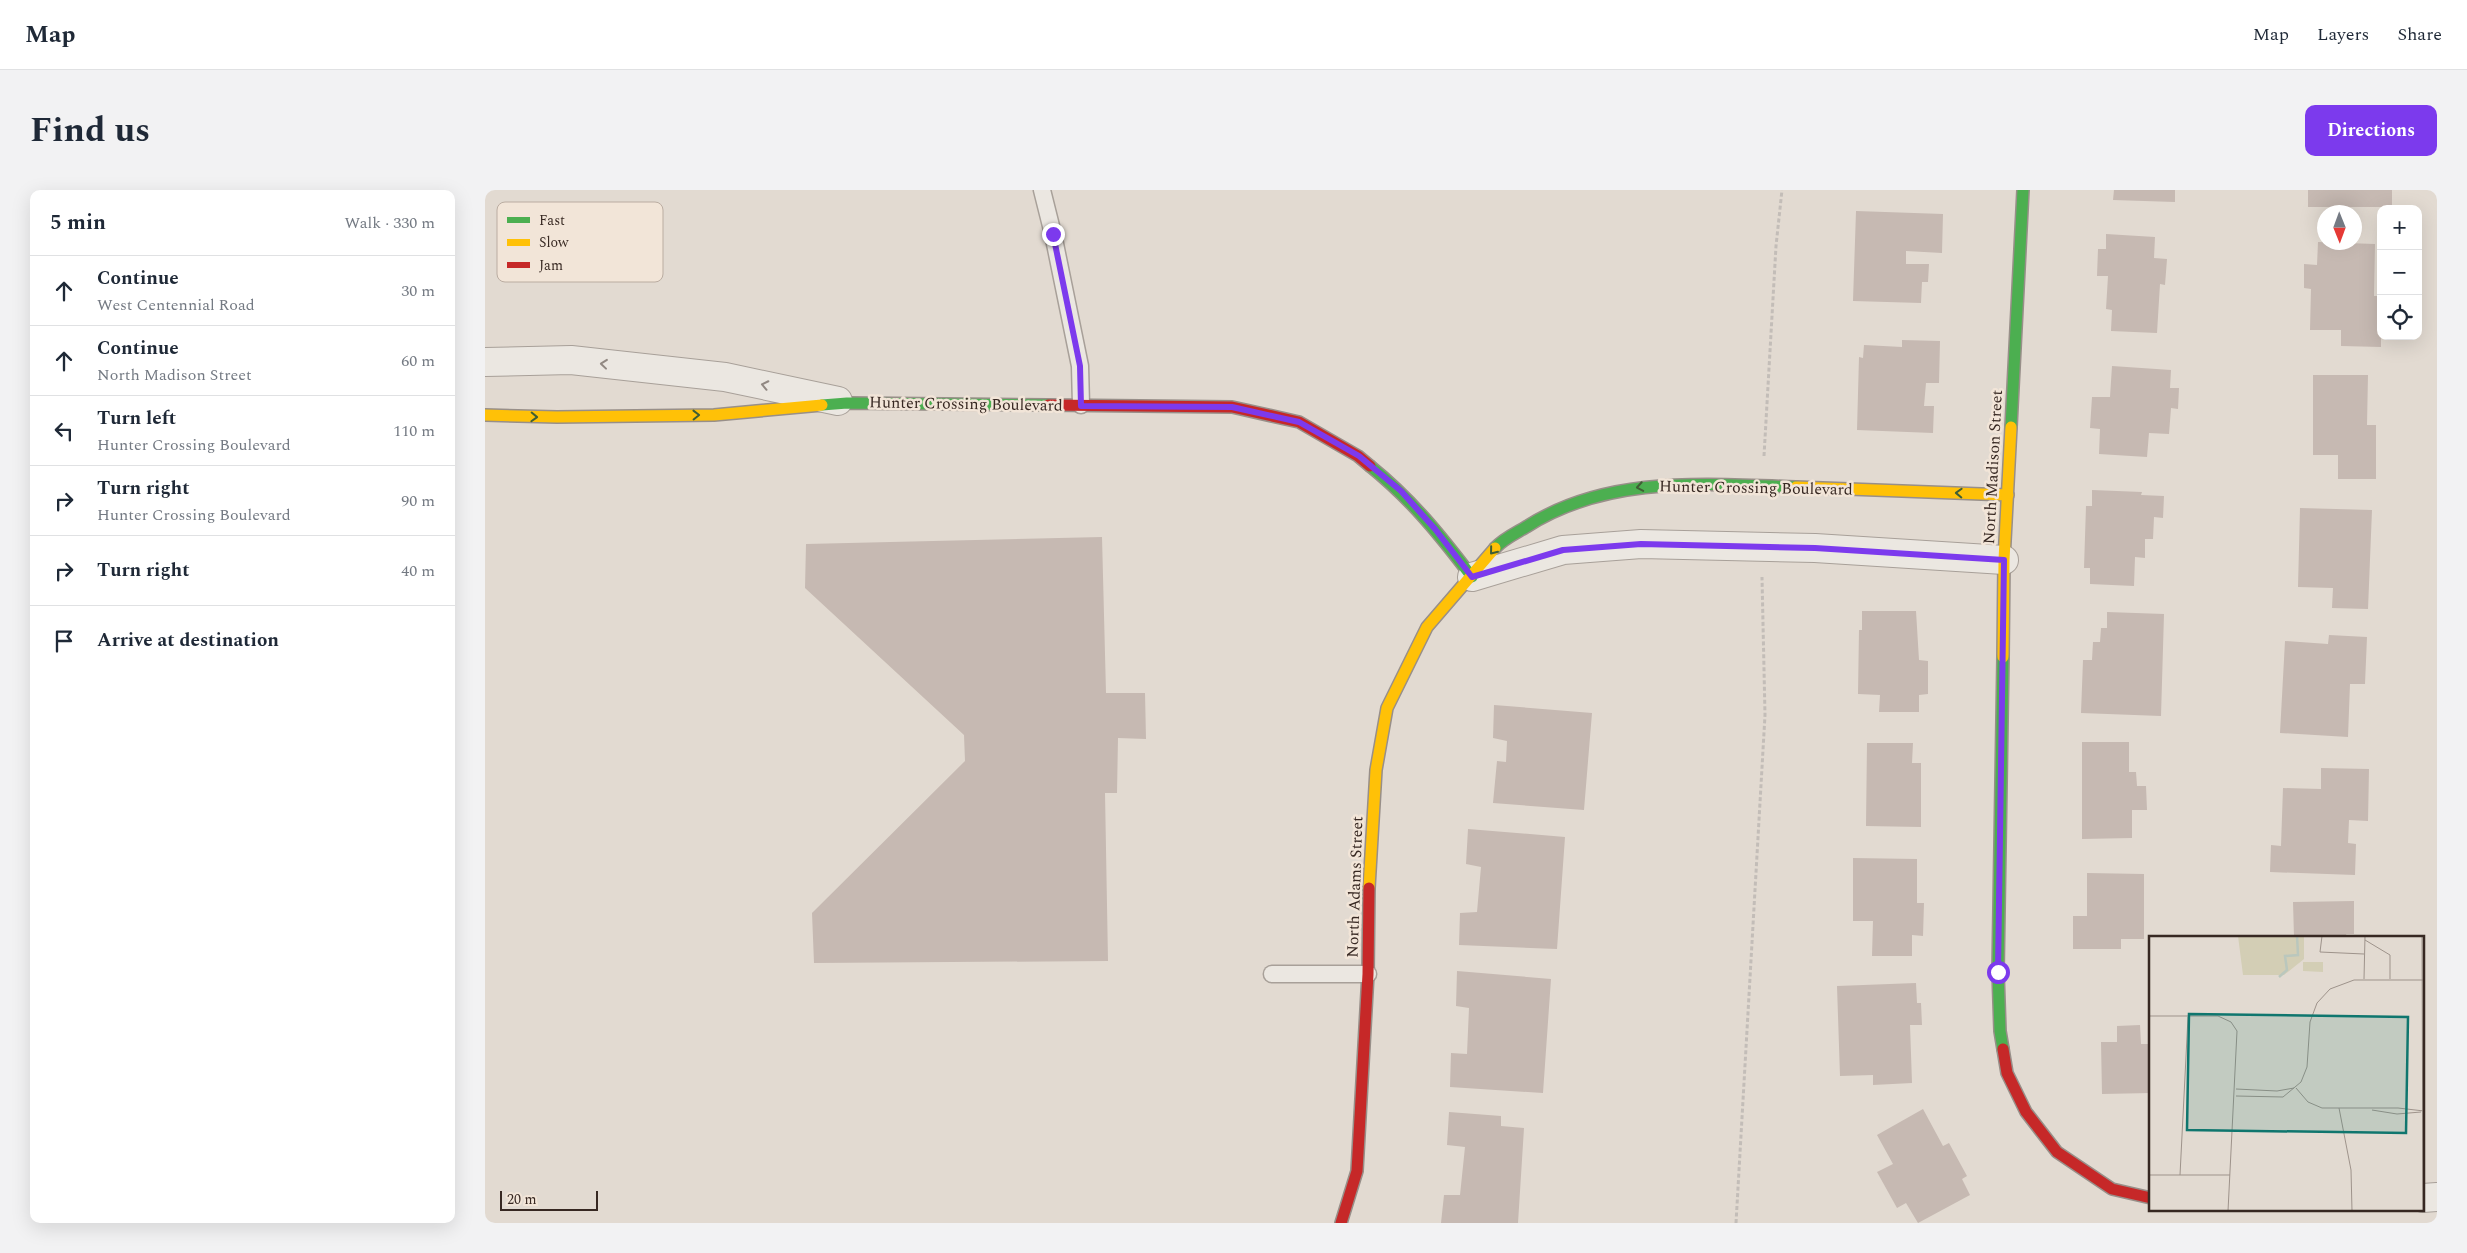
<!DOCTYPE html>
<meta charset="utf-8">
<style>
body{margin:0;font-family:Spectral,serif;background:#f2f2f3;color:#1f2937}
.controls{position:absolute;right:15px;top:15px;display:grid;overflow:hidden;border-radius:10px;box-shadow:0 5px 20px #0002}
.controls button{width:45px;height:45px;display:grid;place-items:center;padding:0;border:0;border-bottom:1px solid #e0e1e3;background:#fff;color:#1f2937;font:25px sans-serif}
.compass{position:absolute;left:1832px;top:15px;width:45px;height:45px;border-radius:50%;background:#fff;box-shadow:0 5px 20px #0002;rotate:179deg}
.scale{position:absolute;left:15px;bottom:12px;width:98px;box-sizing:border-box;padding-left:5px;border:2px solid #372822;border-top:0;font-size:14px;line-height:18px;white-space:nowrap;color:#372822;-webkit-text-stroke:4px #f2e5d8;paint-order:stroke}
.stop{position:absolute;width:15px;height:15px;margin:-11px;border:4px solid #7c3aed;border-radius:50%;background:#fff}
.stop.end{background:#7c3aed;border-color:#fff;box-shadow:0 1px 5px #0008}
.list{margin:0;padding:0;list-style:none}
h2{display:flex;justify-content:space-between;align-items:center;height:65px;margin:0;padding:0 20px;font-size:21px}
h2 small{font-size:16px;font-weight:400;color:#747a83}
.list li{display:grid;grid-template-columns:32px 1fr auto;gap:15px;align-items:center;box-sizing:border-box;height:70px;padding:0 20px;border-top:1px solid #e0e1e3}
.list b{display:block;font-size:19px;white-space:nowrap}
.list p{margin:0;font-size:16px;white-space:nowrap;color:#747a83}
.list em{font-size:16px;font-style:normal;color:#747a83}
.icon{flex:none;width:28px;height:28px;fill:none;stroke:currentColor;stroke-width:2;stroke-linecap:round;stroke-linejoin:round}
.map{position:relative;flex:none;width:1952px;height:1033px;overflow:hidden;border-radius:10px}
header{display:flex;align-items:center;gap:30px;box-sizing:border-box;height:70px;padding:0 25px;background:#fff;border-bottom:1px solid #e0e1e3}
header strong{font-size:24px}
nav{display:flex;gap:28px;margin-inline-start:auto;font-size:18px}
.intro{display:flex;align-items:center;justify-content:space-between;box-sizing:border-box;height:120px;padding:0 30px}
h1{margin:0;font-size:35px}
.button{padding:12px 22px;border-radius:10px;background:#7c3aed;color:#fff;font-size:18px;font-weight:700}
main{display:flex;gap:30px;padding:0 30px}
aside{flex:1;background:#fff;border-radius:10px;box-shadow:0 5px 20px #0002}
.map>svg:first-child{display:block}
</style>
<header>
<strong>Map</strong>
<nav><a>Map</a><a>Layers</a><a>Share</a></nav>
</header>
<div class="intro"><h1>Find us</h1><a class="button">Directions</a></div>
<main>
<aside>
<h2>5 min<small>Walk · 330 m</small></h2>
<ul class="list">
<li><svg class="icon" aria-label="ahead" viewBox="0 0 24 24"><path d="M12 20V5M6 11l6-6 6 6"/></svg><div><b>Continue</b><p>West Centennial Road</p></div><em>30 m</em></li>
<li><svg class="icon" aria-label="ahead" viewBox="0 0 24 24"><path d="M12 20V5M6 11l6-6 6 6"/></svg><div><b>Continue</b><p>North Madison Street</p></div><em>60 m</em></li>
<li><svg class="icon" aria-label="left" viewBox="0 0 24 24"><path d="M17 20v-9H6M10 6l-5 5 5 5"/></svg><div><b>Turn left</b><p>Hunter Crossing Boulevard</p></div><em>110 m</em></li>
<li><svg class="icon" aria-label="right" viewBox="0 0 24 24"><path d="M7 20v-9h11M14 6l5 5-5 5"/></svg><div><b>Turn right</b><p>Hunter Crossing Boulevard</p></div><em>90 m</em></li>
<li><svg class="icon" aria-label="right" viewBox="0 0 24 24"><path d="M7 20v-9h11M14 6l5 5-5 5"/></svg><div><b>Turn right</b></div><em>40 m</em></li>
<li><svg class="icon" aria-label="arrive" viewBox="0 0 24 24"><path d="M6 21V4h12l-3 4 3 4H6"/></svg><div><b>Arrive at destination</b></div></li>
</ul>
</aside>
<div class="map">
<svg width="1952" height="1033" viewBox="0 0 1952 1033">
<rect width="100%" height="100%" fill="#e2dad1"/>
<g fill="#c6b9b2">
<path d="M1629 0H1690V12L1628 10Z"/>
<rect x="1823" y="0" width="84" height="17"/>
<path d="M1371 21 1458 24 1457 63 1421 61V74H1444L1443 92H1437L1436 113 1368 111Z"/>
<path d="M1621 44 1670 47 1669 68 1682 69 1680 95 1675 94 1672 143 1626 141 1627 120 1621 119 1623 86H1612L1613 59H1621Z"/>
<path d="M1833 52 1890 54 1889 106H1896V157L1856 156V140H1825L1826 99 1819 98V74L1832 75Z"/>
<path d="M1417 150 1455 151 1454 193H1441L1439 216H1449L1448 243 1372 240 1374 167 1378 168 1379 155 1417 157Z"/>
<path d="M1627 176 1686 180 1685 198H1694L1693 219 1686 218 1684 244 1664 243 1662 267 1614 264 1615 239 1605 238 1607 207H1625Z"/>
<path d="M1828 185H1883L1882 235H1891V289H1853V265H1828Z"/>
<path d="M1607 300 1657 302 1656 305 1679 306 1678 328 1669 327 1668 349H1660V368L1650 367 1649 396 1605 394V378H1599L1601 316H1607Z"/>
<path d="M1815 318 1887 320 1883 419 1847 418 1848 398 1813 397Z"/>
<path d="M617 347 621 503H660L661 549 633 548 632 603H620L623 771 329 773 327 723 480 571 479 545 320 398 321 354Z"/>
<path d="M1377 421H1431L1434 470 1443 471V504L1434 505V522H1394L1395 505 1373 504 1374 440H1377Z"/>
<path d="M1622 422 1679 424 1676 526 1596 523 1598 470H1607L1608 452H1615L1616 438H1622Z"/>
<path d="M1844 445 1882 447 1880 494H1865L1863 547 1795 543 1800 451 1843 454Z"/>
<path d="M1009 515 1107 523 1099 620 1008 613 1012 571 1021 572 1022 551 1008 548Z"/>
<path d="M1597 552H1644V582H1651L1652 596H1661L1662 620H1647V648L1597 649Z"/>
<path d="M1382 553H1428L1427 573H1436V637L1381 636Z"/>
<path d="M1836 578 1884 579 1883 631 1864 630 1863 653 1871 654 1870 685 1785 682 1786 655 1796 656 1798 598 1836 599Z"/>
<path d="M983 639 1080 647 1072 759 974 755 975 723 992 722 996 677 981 674Z"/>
<path d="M1368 668 1432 669V713H1439L1438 746 1427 745V766H1387L1388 731H1368Z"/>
<path d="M1602 683 1659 684V749H1636V759H1588V726H1602Z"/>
<path d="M1869 711V744H1861L1862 747H1809L1808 712Z"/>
<path d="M972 781 1066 789 1058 903 965 897 966 863 982 864 984 818 971 816Z"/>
<path d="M1431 793 1432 813H1436L1437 835H1425L1427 893 1388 895V885L1355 886 1352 796Z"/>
<path d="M1655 835 1656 854H1666V903L1617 904 1616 852H1632V836Z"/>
<path d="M1438 919 1458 956 1464 953 1482 986 1477 989 1485 1005 1433 1033 1421 1013 1412 1018 1392 982 1408 974 1392 945Z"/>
<path d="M964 922 1016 926V936L1039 938 1033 1033H956L959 1005H975L980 957 962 955Z"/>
</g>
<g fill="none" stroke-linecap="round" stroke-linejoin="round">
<g stroke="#a8a099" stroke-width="19">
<g id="lane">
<path d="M557 0 568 44 595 176 596 215"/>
<path d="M787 784H883"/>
</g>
</g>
<g stroke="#a8a099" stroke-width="30">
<g id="street">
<path d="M0 172 86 170 240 187 353 211"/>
<path d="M987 387 1078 360 1156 354 1330 358 1519 370"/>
<path d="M1938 1008 1952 1007"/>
</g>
</g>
<g stroke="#988f89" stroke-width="14">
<g id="fast">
<path d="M337 215 362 213 563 215"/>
<path d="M1526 237 1538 0"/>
<path d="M885 276C927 310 955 345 987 387"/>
<path d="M1010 358C1018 349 1031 343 1041 337 1122 285 1219 294 1311 297"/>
<path d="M1518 467 1513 782 1515 841 1518 859"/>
</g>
</g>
<g stroke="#988f89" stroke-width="14">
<g id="slow">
<path d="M0 225 72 227 229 225 337 215"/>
<path d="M1311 297 1523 305"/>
<path d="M1518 467 1519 370 1526 237"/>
<path d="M884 698 891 580 902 518 942 437 1010 358"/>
</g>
</g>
<g stroke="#988f89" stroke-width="14">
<g id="jam">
<path d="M563 215 747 217 814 232 873 266 885 276"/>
<path d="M1518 859 1522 883 1541 922 1572 962 1627 999 1666 1008"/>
<path d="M856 1033 872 981 883 784 884 698"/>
</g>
</g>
<g stroke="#c3bdb8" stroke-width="3" stroke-dasharray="4 2.5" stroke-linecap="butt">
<path d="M1279 266 1291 56 1297 0"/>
<path d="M1251 1033 1280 525 1277 387"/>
</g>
<use href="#lane" stroke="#ebe7e1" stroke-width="16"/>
<use href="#street" stroke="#ebe7e1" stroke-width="28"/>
<use href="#fast" stroke="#4caf50" stroke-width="11"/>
<use href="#slow" stroke="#ffc107" stroke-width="11"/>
<use href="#jam" stroke="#c62828" stroke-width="11"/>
</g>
<defs><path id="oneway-chevron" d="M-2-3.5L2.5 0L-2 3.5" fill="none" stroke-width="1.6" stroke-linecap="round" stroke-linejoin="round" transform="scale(1.25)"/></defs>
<g stroke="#918882">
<use href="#oneway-chevron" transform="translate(119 174) rotate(-174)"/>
<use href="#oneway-chevron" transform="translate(280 195) rotate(-168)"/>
</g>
<g stroke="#3f5e34">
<use href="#oneway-chevron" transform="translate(211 225) rotate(-1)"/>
<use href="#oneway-chevron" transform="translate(49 227) rotate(2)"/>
<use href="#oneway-chevron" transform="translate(1155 297) rotate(170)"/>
<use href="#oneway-chevron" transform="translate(1474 303) rotate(-178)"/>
<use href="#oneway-chevron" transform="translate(1008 361) rotate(129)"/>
</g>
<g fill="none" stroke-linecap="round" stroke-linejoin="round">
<path stroke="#7c3aed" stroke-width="6" d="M568 44 595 176 596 216 747 217 814 232 874 266 916 301 950 339 987 387 1078 360 1156 354 1330 358 1519 370 1513 782"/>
</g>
<g text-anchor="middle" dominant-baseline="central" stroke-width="5" stroke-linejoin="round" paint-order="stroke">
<g font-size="16" fill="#372822" stroke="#f2e5d8">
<text transform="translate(481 214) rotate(1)">Hunter Crossing Boulevard</text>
<text transform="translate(1508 277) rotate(-87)">North Madison Street</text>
<text transform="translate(1271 298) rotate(1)">Hunter Crossing Boulevard</text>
<text transform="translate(870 697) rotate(-88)">North Adams Street</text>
</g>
</g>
<g transform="translate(1664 746)">
<rect width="275" height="275" fill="#e2dad1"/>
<path d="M89 0H155V23L135 39H94ZM154 26H174V36L154 35Z" fill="#d3ceb5"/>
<path fill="none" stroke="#bac7bd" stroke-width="2.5" d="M130 41 138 34 136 20 149 19 148 0"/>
<path fill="none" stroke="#9e938b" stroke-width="1" d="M173 0 171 16 215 18M273 0 274 275M216 4 241 19V43M215 43 216 0M0 80H69L82 86 88 95 79 275M147 152 159 166 173 172H249L275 175M87 153 128 155 145 152M87 160 134 161 152 146 158 131 161 86 168 67 181 53 205 44H275M190 172 202 234 203 275M223 174 248 178 272 176M0 239H81M31 239 39 81"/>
<path fill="#0f766e" fill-opacity="0.15" stroke="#0f766e" stroke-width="2.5" d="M40 78 259 81 257 197 38 194Z"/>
<rect width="275" height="275" fill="none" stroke="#372822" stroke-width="2.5"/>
</g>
<rect x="12" y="12" width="166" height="80" rx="8" fill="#f2e5d8" stroke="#baaca1" stroke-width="1"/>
<rect x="22" y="27" width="23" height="6" fill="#4caf50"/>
<rect x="22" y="49" width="23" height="7" fill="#ffc107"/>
<rect x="22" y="72" width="23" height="6" fill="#c62828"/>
<g font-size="14" fill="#372822">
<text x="54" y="35">Fast</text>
<text x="54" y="57">Slow</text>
<text x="54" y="80">Jam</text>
</g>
</svg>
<div class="controls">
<button>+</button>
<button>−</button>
<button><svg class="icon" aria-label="locate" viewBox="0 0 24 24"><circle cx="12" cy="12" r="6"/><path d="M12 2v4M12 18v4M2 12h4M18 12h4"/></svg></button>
</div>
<svg class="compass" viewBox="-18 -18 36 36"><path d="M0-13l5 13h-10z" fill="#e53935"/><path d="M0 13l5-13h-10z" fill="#747a83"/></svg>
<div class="scale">20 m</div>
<div class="stop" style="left:1513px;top:782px"></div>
<div class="stop end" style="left:568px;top:44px"></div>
</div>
</main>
